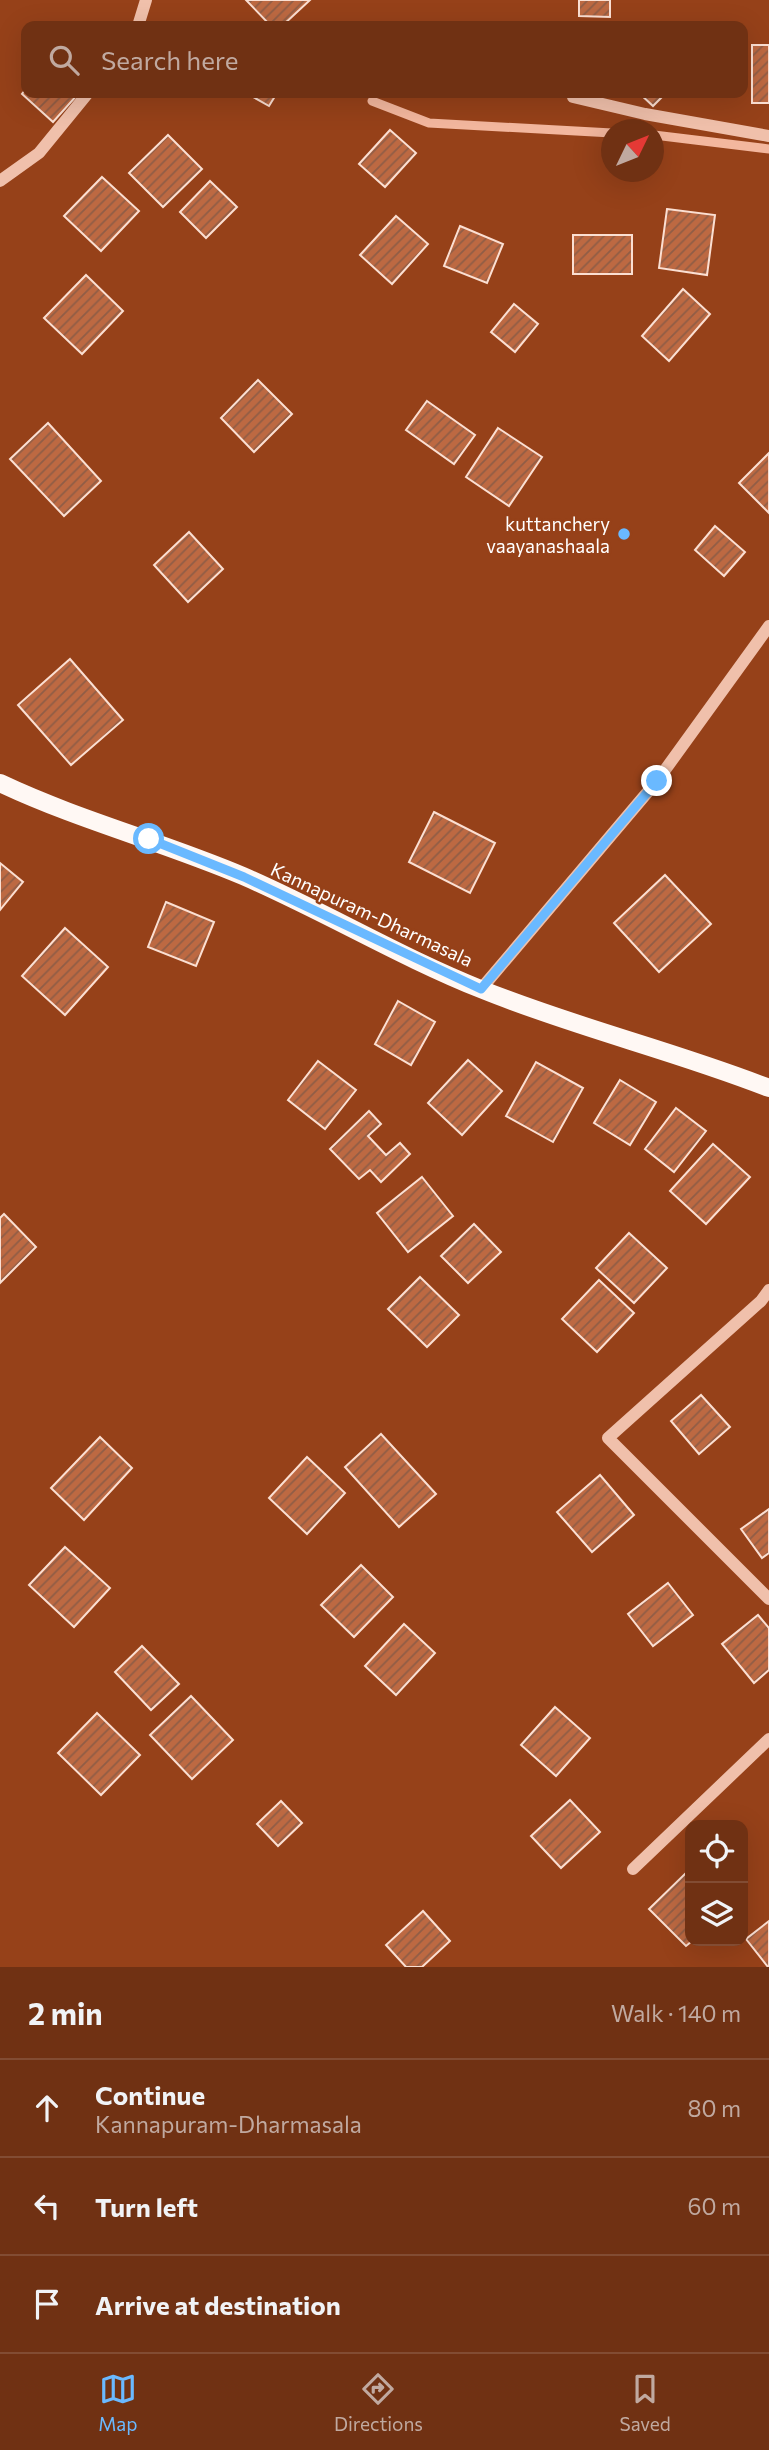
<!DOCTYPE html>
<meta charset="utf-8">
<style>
body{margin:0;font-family:Commissioner,sans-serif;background:#75391c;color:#f1f3f6}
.controls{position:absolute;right:21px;bottom:21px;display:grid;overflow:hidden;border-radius:14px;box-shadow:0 7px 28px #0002}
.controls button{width:63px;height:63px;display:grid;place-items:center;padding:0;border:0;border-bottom:2px solid #824c33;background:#703113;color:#f1f3f6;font:35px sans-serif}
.compass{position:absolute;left:601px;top:119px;width:63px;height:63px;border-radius:50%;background:#703113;box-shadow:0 7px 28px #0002;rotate:47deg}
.stop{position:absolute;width:21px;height:21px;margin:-16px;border:5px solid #6ab9ff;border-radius:50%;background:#fff}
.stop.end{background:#6ab9ff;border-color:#fff;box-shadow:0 2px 7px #0008}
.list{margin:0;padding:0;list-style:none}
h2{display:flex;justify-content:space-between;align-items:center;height:91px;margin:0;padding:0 28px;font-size:30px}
h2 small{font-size:23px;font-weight:400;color:#c0a9a0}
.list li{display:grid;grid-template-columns:46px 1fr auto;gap:21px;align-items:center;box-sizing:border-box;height:98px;padding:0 28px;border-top:2px solid #824c33}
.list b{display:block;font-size:26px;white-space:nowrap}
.list p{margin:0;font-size:23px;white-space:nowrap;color:#c0a9a0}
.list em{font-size:23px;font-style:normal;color:#c0a9a0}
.icon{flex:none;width:38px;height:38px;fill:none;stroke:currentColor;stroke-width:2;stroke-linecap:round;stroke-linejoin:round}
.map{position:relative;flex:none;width:769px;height:1967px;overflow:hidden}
.search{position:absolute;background:#703113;box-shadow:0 7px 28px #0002;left:21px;right:21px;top:21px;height:77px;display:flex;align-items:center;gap:18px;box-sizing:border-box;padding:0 24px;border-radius:14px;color:#c0a9a0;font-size:26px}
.sheet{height:385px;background:#703113}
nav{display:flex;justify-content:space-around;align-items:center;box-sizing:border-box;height:98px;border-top:2px solid #824c33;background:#703113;font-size:19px;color:#c0a9a0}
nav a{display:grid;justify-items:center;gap:4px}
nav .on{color:#6ab9ff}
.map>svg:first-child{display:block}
</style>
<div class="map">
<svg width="769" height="1967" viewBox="0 0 769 1967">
<defs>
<pattern id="building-hatch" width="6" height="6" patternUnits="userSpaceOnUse" patternTransform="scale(1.75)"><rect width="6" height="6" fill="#bd6942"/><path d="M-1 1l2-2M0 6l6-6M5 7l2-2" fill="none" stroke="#905d46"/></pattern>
</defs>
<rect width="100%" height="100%" fill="#964119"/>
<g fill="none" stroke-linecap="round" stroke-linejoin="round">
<g stroke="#f3b79e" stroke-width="9">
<path d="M372 101 429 123 612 133"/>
<path d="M654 135 769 149"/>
</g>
</g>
<g fill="url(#building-hatch)" stroke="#fbdfd2" stroke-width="2">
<path d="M246 0H310L282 26H271Z"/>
<path d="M579 0H610V17L579 16Z"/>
<rect x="752" y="45" width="17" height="58"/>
<path d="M26 89V93H79L53 122 22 94Z"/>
<path d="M246 93H277L269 106Z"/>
<path d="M639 93H666L653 106Z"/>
<path d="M390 130 416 153 385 187 359 164Z"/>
<path d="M168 135 202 169 163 207 129 173Z"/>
<path d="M102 177 139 211 101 251 64 216Z"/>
<path d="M210 181 237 207 206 238 180 212Z"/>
<path d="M667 209 715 215 707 275 659 268Z"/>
<path d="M396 216 428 244 392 284 360 255Z"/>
<path d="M460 226 503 244 487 283 444 266Z"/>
<rect x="573" y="235" width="59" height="39"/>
<path d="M86 275 123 311 82 354 44 318Z"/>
<path d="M683 289 710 314 669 361 642 336Z"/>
<path d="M514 304 538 324 515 352 491 332Z"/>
<path d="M258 380 292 414 254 452 221 418Z"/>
<path d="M427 401 475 435 454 464 406 430Z"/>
<path d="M48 423 101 481 64 516 10 459Z"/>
<path d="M498 428 542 457 509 506 466 477Z"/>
<path d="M769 453V513L739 483Z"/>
<path d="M715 526 745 552 724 576 695 550Z"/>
<path d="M189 532 223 569 188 602 154 565Z"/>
<path d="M70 659 123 720 71 765 18 705Z"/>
<path d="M434 812 495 843 470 893 409 862Z"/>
<path d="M0 863 23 882 0 910Z"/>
<path d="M665 875 711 924 659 972 614 923Z"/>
<path d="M166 902 214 922 196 966 148 947Z"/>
<path d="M65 928 108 967 65 1015 22 976Z"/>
<path d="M398 1001 435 1022 411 1065 375 1044Z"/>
<path d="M468 1060 502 1091 462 1135 428 1103Z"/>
<path d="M318 1061 356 1090 325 1129 288 1100Z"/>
<path d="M536 1062 583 1088 553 1142 506 1116Z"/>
<path d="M620 1080 656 1102 630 1145 594 1123Z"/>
<path d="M676 1108 706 1131 674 1172 645 1149Z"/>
<path d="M369 1111 381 1124 368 1136 386 1155 400 1143 410 1154 381 1182 370 1170 359 1179 330 1149Z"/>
<path d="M713 1144 750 1177 706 1224 670 1191Z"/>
<path d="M422 1177 453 1216 408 1252 377 1213Z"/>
<path d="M4 1214 36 1247 0 1283V1218Z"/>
<path d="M474 1224 501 1252 468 1283 441 1256Z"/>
<path d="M629 1233 667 1268 634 1303 596 1268Z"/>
<path d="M420 1277 459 1315 427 1347 388 1309Z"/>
<path d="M599 1280 634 1313 597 1352 562 1319Z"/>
<path d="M701 1395 730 1427 699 1454 671 1421Z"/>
<path d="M381 1434 436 1494 399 1527 345 1467Z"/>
<path d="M100 1437 132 1468 84 1520 51 1488Z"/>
<path d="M307 1457 345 1493 307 1534 269 1498Z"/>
<path d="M600 1475 634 1515 592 1552 557 1512Z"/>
<path d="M769 1509V1553L762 1558 741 1529Z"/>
<path d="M65 1547 110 1588 74 1627 29 1585Z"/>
<path d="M361 1565 393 1597 354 1637 321 1605Z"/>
<path d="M668 1583 693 1615 653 1646 628 1614Z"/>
<path d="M758 1615 769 1628V1670L754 1683 722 1644Z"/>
<path d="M404 1624 435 1653 396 1695 365 1666Z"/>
<path d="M142 1646 179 1684 151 1710 115 1672Z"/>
<path d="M191 1696 233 1740 192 1779 150 1735Z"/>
<path d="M555 1707 590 1738 556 1776 521 1745Z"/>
<path d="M97 1713 140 1755 101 1795 58 1753Z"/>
<path d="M570 1800 600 1832 561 1868 531 1836Z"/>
<path d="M281 1801 302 1823 278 1846 257 1824Z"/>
<path d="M690 1869 692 1941 686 1946 649 1909Z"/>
<path d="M423 1911 450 1941 422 1967H406L386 1945Z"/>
<path d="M769 1921V1967H768L746 1939Z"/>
</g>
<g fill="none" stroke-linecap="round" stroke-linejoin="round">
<g stroke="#f0c0ab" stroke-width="12">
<path d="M138 26 146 0"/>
<path d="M573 97 645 114 769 136"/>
<path d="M0 181 39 153 88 93"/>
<path d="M481 989 657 781 769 626"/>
<path d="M769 1290 761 1301 608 1438 769 1599"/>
<path d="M633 1869 769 1739"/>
</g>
<path stroke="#fff8f4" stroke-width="18" d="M0 783C78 820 163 842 243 876 324 911 400 957 483 990 577 1028 675 1051 769 1088"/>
</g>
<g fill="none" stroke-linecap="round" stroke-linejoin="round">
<path stroke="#6ab9ff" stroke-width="9" d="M149 839 244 877 481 989 657 781"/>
</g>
<circle fill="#6ab9ff" stroke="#964119" stroke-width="2.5" cx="624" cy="534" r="7"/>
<g text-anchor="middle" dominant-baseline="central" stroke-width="5" stroke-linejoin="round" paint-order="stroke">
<g font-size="19" fill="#fff" stroke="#964119" text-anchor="end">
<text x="610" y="523">kuttanchery<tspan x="610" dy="22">vaayanashaala</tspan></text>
</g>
<g font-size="19" fill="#fff" stroke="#964119">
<text transform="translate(372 914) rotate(25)">Kannapuram-Dharmasala</text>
</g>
</g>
</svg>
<div class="controls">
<button><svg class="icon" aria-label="locate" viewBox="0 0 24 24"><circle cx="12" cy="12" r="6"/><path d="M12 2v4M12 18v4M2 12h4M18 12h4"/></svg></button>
<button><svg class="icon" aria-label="layers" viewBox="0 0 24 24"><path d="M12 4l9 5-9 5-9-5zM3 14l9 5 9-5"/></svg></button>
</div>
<svg class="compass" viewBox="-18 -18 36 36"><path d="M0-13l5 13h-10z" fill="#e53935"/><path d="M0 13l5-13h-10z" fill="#c0a9a0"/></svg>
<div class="stop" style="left:149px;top:839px"></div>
<div class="stop end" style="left:657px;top:781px"></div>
<div class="search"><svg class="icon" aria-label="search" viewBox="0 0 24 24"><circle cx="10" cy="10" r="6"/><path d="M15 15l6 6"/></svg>Search here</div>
</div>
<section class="sheet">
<h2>2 min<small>Walk · 140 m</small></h2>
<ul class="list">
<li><svg class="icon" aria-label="ahead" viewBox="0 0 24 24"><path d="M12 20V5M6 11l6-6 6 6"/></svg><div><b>Continue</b><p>Kannapuram-Dharmasala</p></div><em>80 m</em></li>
<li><svg class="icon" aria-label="left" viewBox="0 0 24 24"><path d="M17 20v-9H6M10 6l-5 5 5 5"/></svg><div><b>Turn left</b></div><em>60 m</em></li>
<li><svg class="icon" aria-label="arrive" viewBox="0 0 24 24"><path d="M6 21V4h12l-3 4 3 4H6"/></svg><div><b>Arrive at destination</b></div></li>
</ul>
</section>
<nav>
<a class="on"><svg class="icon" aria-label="map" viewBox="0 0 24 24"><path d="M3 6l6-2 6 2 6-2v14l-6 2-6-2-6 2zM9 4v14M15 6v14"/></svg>Map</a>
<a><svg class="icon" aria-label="directions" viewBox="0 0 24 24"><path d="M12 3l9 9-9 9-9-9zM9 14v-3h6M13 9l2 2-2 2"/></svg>Directions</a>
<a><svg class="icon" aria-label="saved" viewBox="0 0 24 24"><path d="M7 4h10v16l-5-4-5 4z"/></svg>Saved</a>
</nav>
